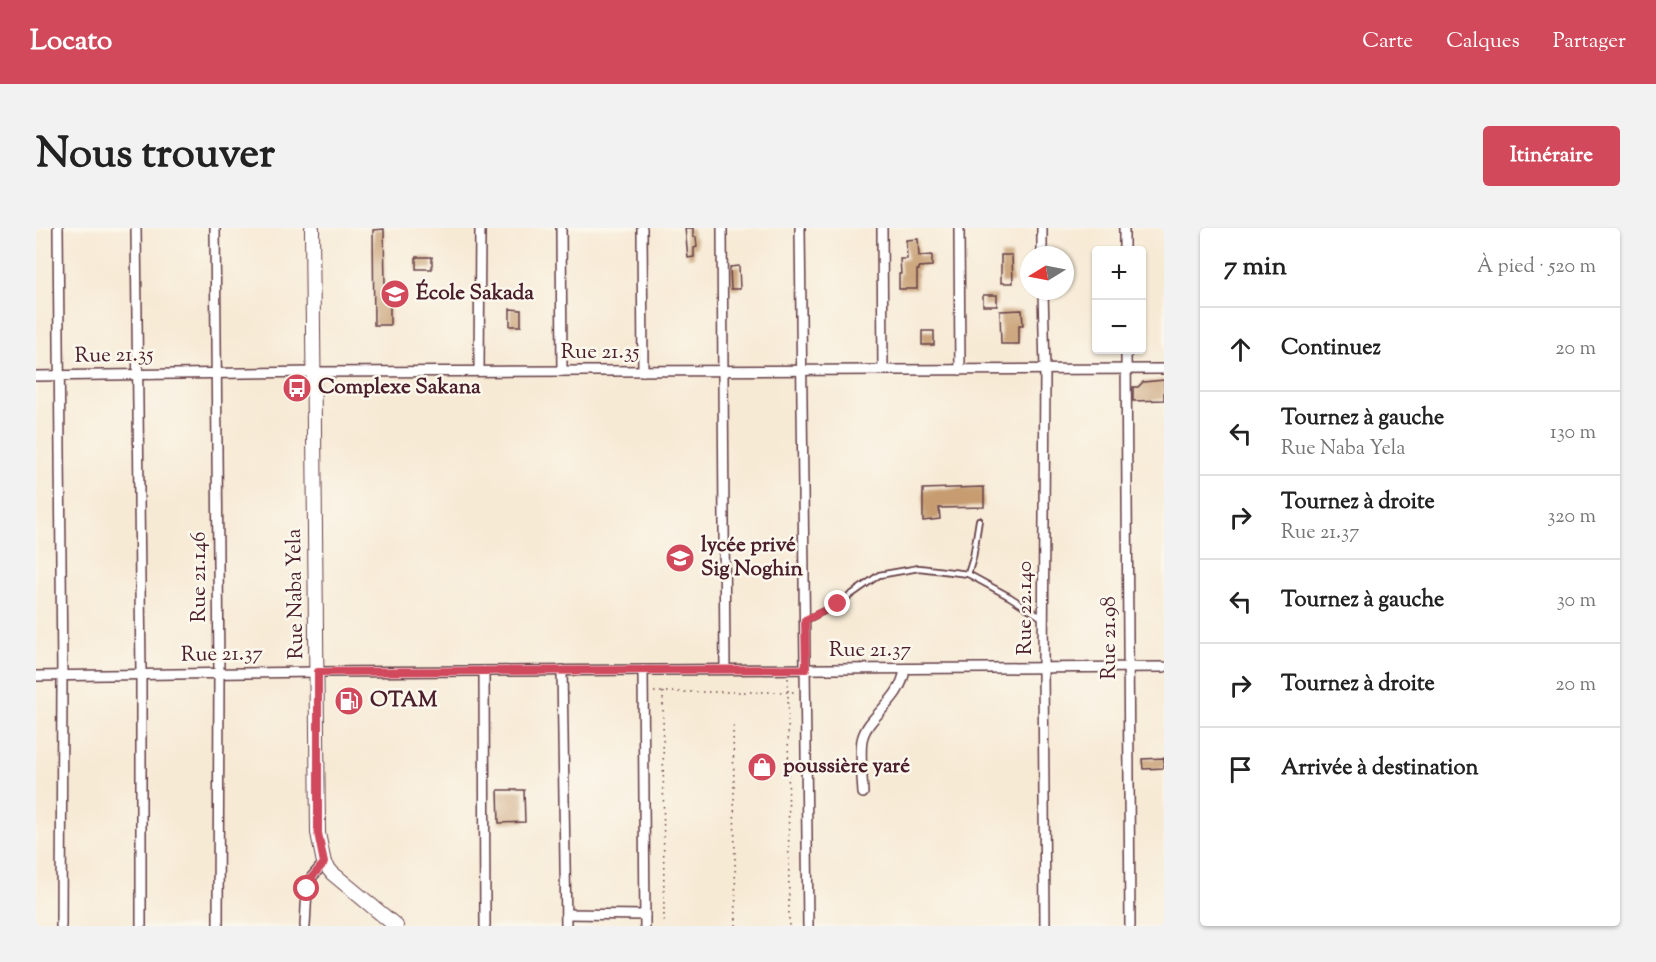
<!DOCTYPE html>
<html lang="fr">
<meta charset="utf-8">
<style>
body{margin:0;font-family:"Sorts Mill Goudy",serif;background:#f2f2f2;color:#222}
.controls{position:absolute;right:18px;top:18px;display:grid;overflow:hidden;border-radius:6px;box-shadow:0 2px 4px #0004}
.controls button{width:54px;height:54px;display:grid;place-items:center;padding:0;border:0;border-bottom:2px solid #e0e0e0;background:#fff;color:#222;font:30px sans-serif}
.compass{position:absolute;left:984px;top:18px;width:54px;height:54px;border-radius:50%;background:#fff;box-shadow:0 2px 4px #0004;rotate:260deg}
.stop{position:absolute;width:18px;height:18px;margin:-14px;border:4px solid #d1495b;border-radius:50%;background:#fff}
.stop.end{background:#d1495b;border-color:#fff;box-shadow:0 2px 6px #0008}
.list{margin:0;padding:0;list-style:none}
h2{display:flex;justify-content:space-between;align-items:center;height:78px;margin:0;padding:0 24px;font-size:26px}
h2 small{font-size:20px;font-weight:400;color:#767676}
.list li{display:grid;grid-template-columns:39px 1fr auto;gap:18px;align-items:center;box-sizing:border-box;height:84px;padding:0 24px;border-top:2px solid #e0e0e0}
.list b{display:block;font-size:22px;white-space:nowrap}
.list p{margin:0;font-size:20px;white-space:nowrap;color:#767676}
.list em{font-size:20px;font-style:normal;color:#767676}
.icon{flex:none;width:33px;height:33px;fill:none;stroke:currentColor;stroke-width:2;stroke-linecap:round;stroke-linejoin:round}
.map{position:relative;flex:none;width:1128px;height:698px;overflow:hidden;border-radius:6px}
header{display:flex;align-items:center;gap:36px;box-sizing:border-box;height:84px;padding:0 30px;background:#d1495b;color:#fff}
header strong{font-size:28px}
nav{display:flex;gap:33px;margin-inline-start:auto;font-size:21px}
.intro{display:flex;align-items:center;justify-content:space-between;box-sizing:border-box;height:144px;padding:0 36px}
h1{margin:0;font-size:42px}
.button{padding:15px 27px;border-radius:6px;background:#d1495b;color:#fff;font-size:21px;font-weight:700}
main{display:flex;gap:36px;padding:0 36px}
aside{flex:1;background:#fff;border-radius:6px;box-shadow:0 2px 4px #0004}
.map>svg:first-child{display:block}
</style>
<header>
<strong>Locato</strong>
<nav><a>Carte</a><a>Calques</a><a>Partager</a></nav>
</header>
<div class="intro"><h1>Nous trouver</h1><a class="button">Itinéraire</a></div>
<main>
<div class="map">
<svg width="1128" height="698" viewBox="0 0 1128 698">
<rect width="100%" height="100%" fill="#fbf7ec"/>
<filter id="ink" filterUnits="userSpaceOnUse"><feTurbulence type="fractalNoise" baseFrequency=".0167" numOctaves="2"/><feDisplacementMap in="SourceGraphic" scale="12" xChannelSelector="R" yChannelSelector="G"/><feConvolveMatrix kernelMatrix="1 2 1 2 8 2 1 2 1" color-interpolation-filters="sRGB"/></filter>
<filter id="wash" filterUnits="userSpaceOnUse"><feTurbulence type="fractalNoise" baseFrequency=".008" numOctaves="4" result="noise"/><feDisplacementMap in="SourceGraphic" scale="24" xChannelSelector="R" yChannelSelector="G"/><feGaussianBlur stdDeviation="1.35" result="paint"/><feColorMatrix in="noise" values="0 0 0 0 0 0 0 0 0 0 0 0 0 0 0 0 0 1.4 0 .05"/><feComposite in="paint" operator="in"/></filter>
<g filter="url(#wash)">
<rect width="100%" height="100%" fill="#f7ead5"/>
<g id="blocks">
<g fill="#c69c70">
<path d="M649 0H657V9H660L661 19 658 20V29L652 30Z"/>
<path d="M348 1 349 56H354V97H338L337 2Z"/>
<path d="M882 11 883 28 896 27V38L883 39V42H881V61H863V46H865L864 31H871L870 12Z"/>
<path d="M965 27H976L977 55H965Z"/>
<rect x="380" y="29" width="16" height="12"/>
<path d="M703 38 704 61H695L694 39Z"/>
<rect x="947" y="67" width="14" height="11"/>
<path d="M474 81 485 82V98H474Z"/>
<path d="M986 82 987 97H983V116H965L964 83Z"/>
<rect x="886" y="103" width="12" height="14"/>
<path d="M1128 152V172L1097 173V159H1102L1107 154Z"/>
<path d="M948 259V279L903 280 904 291 887 293V261Z"/>
<path d="M1128 530V540L1107 541 1106 531Z"/>
<path d="M462 562H488L489 594 463 595Z"/>
</g>
</g>
</g>
<g filter="url(#ink)">
<use href="#blocks" fill-opacity="0" stroke="#643d44" stroke-width="1.5"/>
<g fill="none" stroke-linecap="round" stroke-linejoin="round">
<g stroke="#643d44" stroke-width="8">
<g id="lane">
<path d="M932 346 937 330 943 292"/>
<path d="M770 392 802 376 843 347 883 340 932 346 974 369 1008 391"/>
</g>
</g>
<g stroke="#643d44" stroke-width="12">
<g id="street">
<path d="M22 0 26 448 25 698"/>
<path d="M100 0 105 446V698"/>
<path d="M179 0 183 445 182 698"/>
<path d="M525 0 526 143"/>
<path d="M606 0 607 143"/>
<path d="M686 0 689 441"/>
<path d="M764 0 772 698"/>
<path d="M846 0 847 142"/>
<path d="M923 0 924 142"/>
<path d="M1006 0V27"/>
<path d="M1088 0V22"/>
<path d="M1007 63 1009 142 1007 440 1009 698"/>
<path d="M1090 122 1094 698"/>
<path d="M443 143 444 0"/>
<path d="M0 148 278 144 1128 141"/>
<path d="M526 442 530 698"/>
<path d="M607 442 609 698"/>
<path d="M448 443 449 698"/>
<path d="M0 448 281 444 1128 439"/>
<path d="M827 565C826 550 824 525 826 512 831 487 865 474 869 441"/>
<path d="M530 686 609 687"/>
<path d="M269 698 271 661 275 650 288 635"/>
</g>
</g>
<g stroke="#643d44" stroke-width="16">
<path id="secondary" d="M276 0 282 605 288 635 296 645 360 698"/>
</g>
<g stroke="#643d44" stroke-width="1.5" stroke-dasharray="1.5 4.5" stroke-linecap="butt">
<path d="M752 450 753 698"/>
<path d="M618 464H760"/>
<path d="M627 464 628 698"/>
<path d="M697 498 700 698"/>
</g>
<use href="#lane" stroke="#fff" stroke-width="4.5"/>
<use href="#street" stroke="#fff" stroke-width="9"/>
<use href="#secondary" stroke="#fff" stroke-width="14"/>
</g>
</g>
<g fill="none" stroke-linecap="round" stroke-linejoin="round" filter="url(#ink)">
<path stroke="#d1495b" stroke-width="8" d="M271 661 275 650 288 635 282 605V444L770 441 769 392 802 376"/>
</g>
<defs>
<g id="school-disc" transform="scale(1.5)"><circle r="9.5" fill="#d1495b" stroke="#fbf7ec"/><path d="M0-5L7-2L0 1L-7-2ZM-4 1L0 2.5L4 1V4Q0 6-4 4Z" fill="#fff"/></g>
<g id="bus-disc" transform="scale(1.5)"><circle r="9.5" fill="#d1495b" stroke="#fbf7ec"/><path d="M-5-6H5V4H4V6H2V4H-2V6H-4V4H-5ZM-3.5-4V0h7V-4ZM-3.5 1.2v1.5H-2V1.2ZM2 1.2v1.5H3.5V1.2Z" fill="#fff"/></g>
<g id="fuel-disc" transform="scale(1.5)"><circle r="9.5" fill="#d1495b" stroke="#fbf7ec"/><path d="M-5.5-6h7V0h2V4h1.3V-2.5L3-4.5l.8-.8L6-3V5H2.5V1h-1V6h-7ZM-4.2-4.7v3.2H.2V-4.7Z" fill="#fff"/></g>
<g id="shop-disc" transform="scale(1.5)"><circle r="9.5" fill="#d1495b" stroke="#fbf7ec"/><path d="M-5-2.5h2.3a2.7 3.5 0 0 1 5.4 0H5L5.5 6h-11ZM-1.5-2.5h3a1.5 2.3 0 0 0-3 0Z" fill="#fff"/></g>
</defs>
<g fill-rule="evenodd">
<use href="#school-disc" x="359" y="66"/>
<use href="#bus-disc" x="261" y="160"/>
<use href="#school-disc" x="644" y="330"/>
<use href="#fuel-disc" x="313" y="473"/>
<use href="#shop-disc" x="726" y="539"/>
</g>
<g text-anchor="middle" dominant-baseline="central" stroke-width="5" stroke-linejoin="round" paint-order="stroke">
<g font-size="21" font-weight="bold" fill="#4a1f2b" stroke="#fbf7ec" text-anchor="start">
<text x="380" y="66">École Sakada</text>
<text x="282" y="160">Complexe Sakana</text>
<text x="665" y="318">lycée privé<tspan x="665" dy="24">Sig Noghin</tspan></text>
<text x="334" y="473">OTAM</text>
<text x="747" y="539">poussière yaré</text>
</g>
<g font-size="21" fill="#4a1f2b" stroke="#fbf7ec">
<text x="564" y="125">Rue 21.35</text>
<text transform="translate(78 128) rotate(-1)">Rue 21.35</text>
<text transform="translate(164 349) rotate(-90)">Rue 21.146</text>
<text transform="translate(260 366) rotate(-91)">Rue Naba Yela</text>
<text transform="translate(990 380) rotate(-90)">Rue 22.140</text>
<text transform="translate(1074 410) rotate(-90)">Rue 21.98</text>
<text x="834" y="423">Rue 21.37</text>
<text transform="translate(186 427) rotate(-1)">Rue 21.37</text>
</g>
</g>
</svg>
<div class="controls">
<button>+</button>
<button>−</button>
</div>
<svg class="compass" viewBox="-18 -18 36 36"><path d="M0-13l5 13h-10z" fill="#e53935"/><path d="M0 13l5-13h-10z" fill="#767676"/></svg>
<div class="stop" style="left:271px;top:661px"></div>
<div class="stop end" style="left:802px;top:376px"></div>
</div>
<aside>
<h2>7 min<small>À pied · 520 m</small></h2>
<ul class="list">
<li><svg class="icon" aria-label="ahead" viewBox="0 0 24 24"><path d="M12 20V5M6 11l6-6 6 6"/></svg><div><b>Continuez</b></div><em>20 m</em></li>
<li><svg class="icon" aria-label="left" viewBox="0 0 24 24"><path d="M17 20v-9H6M10 6l-5 5 5 5"/></svg><div><b>Tournez à gauche</b><p>Rue Naba Yela</p></div><em>130 m</em></li>
<li><svg class="icon" aria-label="right" viewBox="0 0 24 24"><path d="M7 20v-9h11M14 6l5 5-5 5"/></svg><div><b>Tournez à droite</b><p>Rue 21.37</p></div><em>320 m</em></li>
<li><svg class="icon" aria-label="left" viewBox="0 0 24 24"><path d="M17 20v-9H6M10 6l-5 5 5 5"/></svg><div><b>Tournez à gauche</b></div><em>30 m</em></li>
<li><svg class="icon" aria-label="right" viewBox="0 0 24 24"><path d="M7 20v-9h11M14 6l5 5-5 5"/></svg><div><b>Tournez à droite</b></div><em>20 m</em></li>
<li><svg class="icon" aria-label="arrive" viewBox="0 0 24 24"><path d="M6 21V4h12l-3 4 3 4H6"/></svg><div><b>Arrivée à destination</b></div></li>
</ul>
</aside>
</main>
